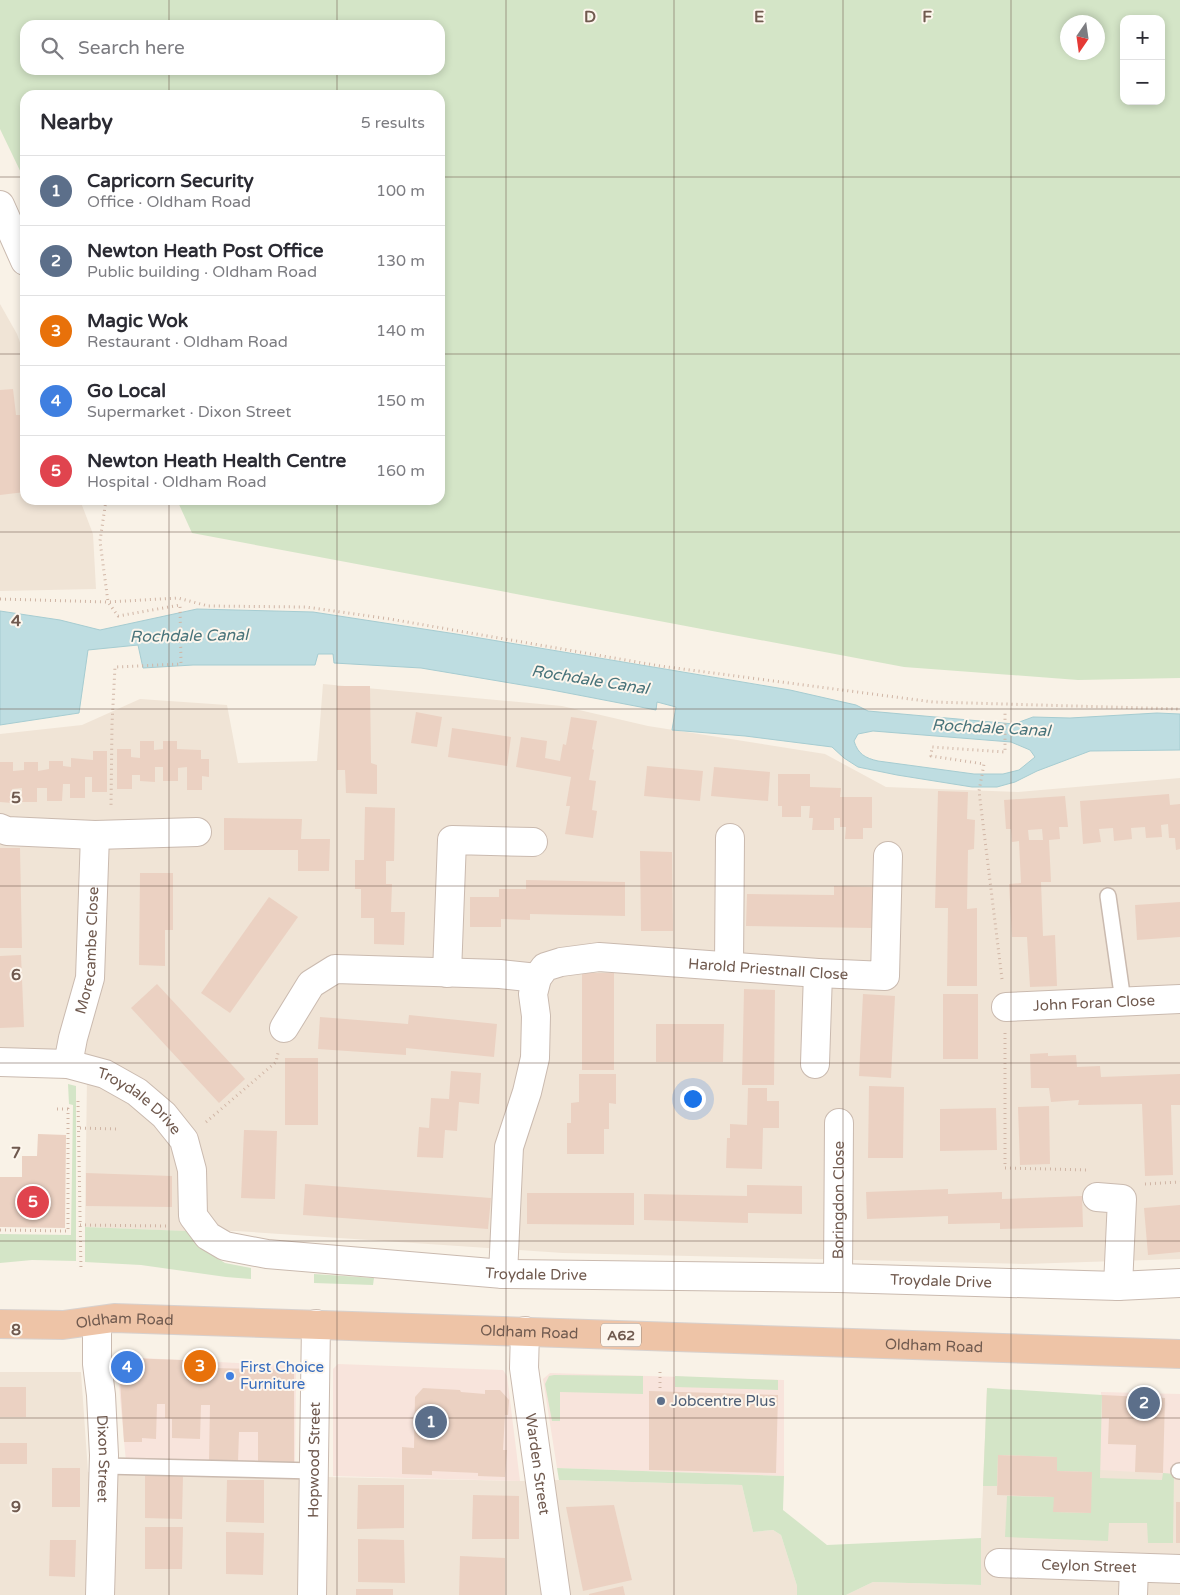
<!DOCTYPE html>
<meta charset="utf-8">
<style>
body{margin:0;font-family:"Varela Round",sans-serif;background:#f7f7f7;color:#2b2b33}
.controls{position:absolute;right:15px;top:15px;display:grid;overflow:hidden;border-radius:10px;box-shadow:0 2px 8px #0003}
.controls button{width:45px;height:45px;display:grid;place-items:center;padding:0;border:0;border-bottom:1px solid #e1e1e2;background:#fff;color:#2b2b33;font:25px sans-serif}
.compass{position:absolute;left:1060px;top:15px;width:45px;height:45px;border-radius:50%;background:#fff;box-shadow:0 2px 8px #0003;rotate:193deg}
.you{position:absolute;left:692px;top:1098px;width:18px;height:18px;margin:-12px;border:4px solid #fff;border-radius:50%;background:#1a73e8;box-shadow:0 0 0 8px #1a73e833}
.badge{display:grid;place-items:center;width:32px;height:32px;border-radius:50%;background:#7c3aed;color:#fff;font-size:16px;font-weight:700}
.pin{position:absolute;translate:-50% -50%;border:2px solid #fff;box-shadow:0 1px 5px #0006}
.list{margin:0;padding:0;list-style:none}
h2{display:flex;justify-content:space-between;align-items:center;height:65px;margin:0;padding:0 20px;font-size:21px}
h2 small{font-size:16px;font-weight:400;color:#7c7c81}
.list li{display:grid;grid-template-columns:32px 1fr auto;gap:15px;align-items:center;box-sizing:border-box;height:70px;padding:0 20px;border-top:1px solid #e1e1e2}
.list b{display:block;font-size:19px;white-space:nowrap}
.list p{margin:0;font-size:16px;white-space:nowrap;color:#7c7c81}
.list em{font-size:16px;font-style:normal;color:#7c7c81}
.icon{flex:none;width:28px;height:28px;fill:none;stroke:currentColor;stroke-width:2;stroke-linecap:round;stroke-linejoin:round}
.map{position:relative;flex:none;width:1180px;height:1595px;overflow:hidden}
.search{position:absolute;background:#fff;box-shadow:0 2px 8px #0003;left:20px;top:20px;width:425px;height:55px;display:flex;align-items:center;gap:12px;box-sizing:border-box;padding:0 18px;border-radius:15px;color:#7c7c81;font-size:19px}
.panel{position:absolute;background:#fff;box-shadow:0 2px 8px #0003;left:20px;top:90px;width:425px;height:415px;border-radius:15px}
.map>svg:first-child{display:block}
</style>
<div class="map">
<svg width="1180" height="1595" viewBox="0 0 1180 1595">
<rect width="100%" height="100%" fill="#f9f2e7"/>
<g fill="#f0e4d6">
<path d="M0 304 17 334 25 356V500H80L93 534 96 589 0 591Z"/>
<path d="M323 684 562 706 648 726 825 754 886 787 1018 792 1180 778V1259L1024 1264 563 1253 236 1231 209 1232 85 1227 87 1077 0 1075V734L82 725 140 699 227 705 238 763 317 761Z"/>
<path d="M0 1372H81L88 1472 520 1481 559 1480 742 1485 753 1532 773 1530 781 1535 797 1586V1595H0Z"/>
<path d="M987 1388 1180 1474V1595H846L873 1582 981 1585V1538Z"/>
</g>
<g fill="#f8e4dc">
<path d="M124 1357 296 1366 295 1467 126 1462 117 1365Z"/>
<path d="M338 1364 503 1370 507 1376 520 1481 333 1476V1369Z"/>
<path d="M550 1373 784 1380V1476L557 1468 543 1379Z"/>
<path d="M1101 1392 1180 1394V1465H1175L1174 1474 1100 1470Z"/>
</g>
<g fill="#d4e5c7" fill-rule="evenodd">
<path d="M0 0H1180V678L1078 680 904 667 192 533 177 500H440V95H25V181L0 129ZM1124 19H1161V101H1124ZM1068 22H1098V52H1068ZM25 25H440V70H25Z"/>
<path d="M68 1084 76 1086V1261L32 1260 0 1263V1234L71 1235 73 1105 69 1104Z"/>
<path d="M85 1227 187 1231 204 1250 225 1263 251 1268V1279L226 1277 141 1265 85 1262Z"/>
<path d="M314 1274 374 1278 373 1285 314 1283Z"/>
<path d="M554 1375 643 1376V1394L560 1392V1421H552L545 1384 549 1376Z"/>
<path d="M675 1376 778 1380V1390L675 1387Z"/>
<path d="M987 1388 1102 1395 1100 1478 1162 1480 1163 1473 1174 1474 1173 1543H1148L1147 1523H1109L1108 1541 1005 1537 1007 1496 1054 1497V1512L1090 1513 1092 1472 1057 1471V1457L998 1455 997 1486H983Z"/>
<path d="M557 1468 784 1476 783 1510 827 1545 981 1538V1585L873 1582 846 1595H797V1586L781 1535 773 1530 753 1532 742 1485 559 1480Z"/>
</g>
<path fill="#bedde1" stroke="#a6ccd1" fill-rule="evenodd" d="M197 609 313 612 456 634 790 690 856 705 868 711 1014 724 1033 717 1070 718 1157 713 1180 714V750L1090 751 1037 771 1015 782 997 787H972L897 775 858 767 844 758 832 747 745 736 672 730 676 707 657 702 656 710 552 690 421 668 334 663 333 654H318L315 665H193L143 668 138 645 88 650 79 713 0 725V611L60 620 100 630ZM873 731 1011 742 1030 750 1035 757 1019 770 1003 774H974L878 761C865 758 858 754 854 741L858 734Z"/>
<g fill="#ebd1c2" fill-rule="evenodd">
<path d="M13 389 16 415H23L25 433V492L0 495V390Z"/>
<path d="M337 686H370L371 763 377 765V794L346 793 345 770H337Z"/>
<path d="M416 712 442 717 437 747 411 743Z"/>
<path d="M571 717 597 721 592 749 594 750 589 780 596 781 592 810 597 811 593 838 565 834 570 806H566L571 777 516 767 521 737 547 741 545 758 560 761 563 744 566 745Z"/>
<path d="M452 728 511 737 507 766 448 757Z"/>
<path d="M140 741H154V750L163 749V741H177V749L201 750V759H209V777L202 776V790H187V767L178 768V781H163V767H155V782L140 781V775H132V789H117V749H131V757L140 758Z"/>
<path d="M93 751H107V792H92V777H85V798H70V784H63L62 801H47V788H37V802H22V788L12 789V803L0 802V762H13V771L24 770V762H38V771L49 769V761H63V766L71 767V758L93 760Z"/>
<path d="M647 766 703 771 700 801 644 796Z"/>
<path d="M714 767 770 772 768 801 711 796Z"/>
<path d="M778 774H810V787L841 788 840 797H872V828H863V839H845L846 827H840V818H834V830H812L813 818H809L810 806H801V817H782V806H778Z"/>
<path d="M938 791 968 792 967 819 975 820 974 849 968 850 967 909 977 908V986H947L948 908H935Z"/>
<path d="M1169 794 1170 805 1180 804V849L1176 850 1175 838H1169L1168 824 1161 825 1162 837 1146 838 1145 827 1131 828 1132 839 1114 841 1113 828 1099 829 1101 842 1083 844 1080 801Z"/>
<path d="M1065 796 1068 827H1059L1060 839 1049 840 1051 882H1041L1043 936 1055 935 1057 986 1030 987 1027 937H1012L1009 884 1021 883 1019 841 1012 842 1011 829H1006L1004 800ZM1042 829 1043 840H1029L1028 830Z"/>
<path d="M365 807 395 808 394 861H386V884H392L391 912H405L404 945 374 944V918H361V889H355V860H364Z"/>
<path d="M224 818 302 819 301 839H330L329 871H298V850H224Z"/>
<path d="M0 848H20L22 948H0Z"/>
<path d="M640 851 672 852 673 931H641Z"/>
<path d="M140 873H173V930H165V966L139 965Z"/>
<path d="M526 880 625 882V916L530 914V920L501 919V927H470V897H499V889H526Z"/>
<path d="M834 886 873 887 872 928 746 926 747 894 834 895Z"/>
<path d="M269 897 298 917 230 1013 201 993Z"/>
<path d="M1180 902V937L1137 940 1135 905Z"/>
<path d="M21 955 24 1027 0 1028V956Z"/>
<rect x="582" y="973" width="32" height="97"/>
<path d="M157 984 245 1079 219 1103 131 1008Z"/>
<path d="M744 989 775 990 774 1085H742Z"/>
<path d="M863 994 895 996 891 1078 859 1076Z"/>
<rect x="943" y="994" width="35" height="65"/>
<path d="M409 1015 497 1024 494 1057 406 1048V1055L318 1049 320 1017 408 1024Z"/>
<path d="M656 1024H724L723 1062H656Z"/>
<path d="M1048 1053V1056L1076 1055 1077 1067 1100 1066 1101 1077 1180 1074V1105H1171L1173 1175 1145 1176 1142 1104 1078 1105 1079 1100 1051 1102 1049 1088H1031L1030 1054Z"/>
<rect x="285" y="1058" width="33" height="67"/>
<path d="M451 1071 481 1073 479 1104 459 1102 457 1131 445 1130 443 1158 417 1157 419 1127 429 1128 431 1098 449 1099Z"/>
<path d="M579 1074H616V1104L609 1103V1129H604V1154H567V1123H571V1103L579 1102Z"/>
<path d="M869 1086 904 1087 903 1158H868Z"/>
<path d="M748 1088H767V1101H779V1128H763L762 1169 726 1168 727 1138H730V1124L747 1125Z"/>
<path d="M1049 1106 1050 1164 1020 1165 1018 1107Z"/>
<path d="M996 1108 997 1150 940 1151V1109Z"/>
<path d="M244 1130 277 1131 275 1199 241 1198Z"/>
<path d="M38 1134 66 1135 65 1228 0 1227V1177H22V1156H37Z"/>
<path d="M86 1173 172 1176V1207L86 1206Z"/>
<path d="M305 1184 491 1198 488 1229 303 1215Z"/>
<path d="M747 1185 802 1186V1214L748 1213V1223L644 1220V1194L747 1196Z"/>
<path d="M948 1189V1194L1002 1192V1199L1082 1196 1083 1227 1000 1229V1223L948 1224V1216L867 1219 866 1192Z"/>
<path d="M527 1193H634V1225L527 1224Z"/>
<path d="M1180 1205V1252L1148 1255 1144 1208Z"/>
<path d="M125 1358 211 1361V1368L294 1370V1464L258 1463V1432H239L238 1462H209L210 1405H201L200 1439 172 1438V1419L165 1418V1404H157L156 1439 142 1438V1442H124L119 1364Z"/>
<rect x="0" y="1387" width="26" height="30"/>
<path d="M423 1388 460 1390 461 1392 485 1394V1390H500L509 1400 508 1415H505L503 1450H507L505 1477 478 1476V1473L432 1471V1475L402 1474V1447L414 1448 415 1397Z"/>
<path d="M649 1391 778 1395 776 1473 649 1470Z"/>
<path d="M1102 1395 1165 1398 1163 1473 1135 1472 1136 1445 1108 1444 1109 1418H1102Z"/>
<rect x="0" y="1443" width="27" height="21"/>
<path d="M998 1455 1057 1457V1471L1092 1472 1091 1513 1053 1512 1054 1497 997 1495Z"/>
<rect x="52" y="1468" width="28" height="39"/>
<path d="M145 1476H183L182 1519 145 1518Z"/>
<path d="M227 1480H264V1523L226 1522Z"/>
<path d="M358 1485H404V1528L357 1529Z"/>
<path d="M473 1495 519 1496V1539H472Z"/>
<rect x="1176" y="1502" width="4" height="41"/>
<path d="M614 1505 632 1580 583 1591 566 1507Z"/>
<path d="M145 1527H183L182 1569H145Z"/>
<path d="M226 1532 264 1533 263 1575 226 1574Z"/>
<path d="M358 1539 404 1540 405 1583 358 1582Z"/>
<path d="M50 1540H76L75 1577 49 1576Z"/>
<path d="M460 1556 505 1558V1595H459Z"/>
<path d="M623 1586 625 1595H589V1594Z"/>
<rect x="356" y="1589" width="37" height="6"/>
</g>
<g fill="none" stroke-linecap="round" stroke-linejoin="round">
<g stroke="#cabaaf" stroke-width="18">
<g id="service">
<path d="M1108 896 1123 1001"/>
<path d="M104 1466 314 1471"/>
<path d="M1179 1471H1180"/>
</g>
</g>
<g stroke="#cabaaf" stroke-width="30">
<g id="minor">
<path d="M0 205 25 261"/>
<path d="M0 828 7 831 95 835 197 832"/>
<path d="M729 965 730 838"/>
<path d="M447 973 452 840 533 842"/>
<path id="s1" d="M1006 1007 1180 999"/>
<path d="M284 1028 311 984 335 969 500 974 537 978"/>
<path id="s2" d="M0 1062 68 1064 105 1074 137 1092 164 1115 184 1140 192 1170 193 1216 208 1236 225 1246 267 1254 503 1274 838 1278 1118 1286 1180 1283"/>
<path id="s3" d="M68 1064 73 1038 90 978 95 835"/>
<path d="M815 1064 818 973"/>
<path d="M1097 1197 1122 1199 1118 1286"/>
<path id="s4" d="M503 1274 509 1147 527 1092 535 1058 536 1016 533 994 537 978 545 967 561 962 599 957 818 973 885 976 888 856"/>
<path id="s5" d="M838 1278 839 1123"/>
<path id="s6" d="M97 1321V1364L101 1395 104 1455 100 1595"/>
<path id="s7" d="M525 1331 524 1368 556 1595"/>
<path id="s8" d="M999 1563 1180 1569"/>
<path id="s9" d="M312 1595 316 1324"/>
<path d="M1133 1595 1134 1568"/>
</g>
</g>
<g stroke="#d7d1ce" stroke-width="30">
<g id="trunk">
<path id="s10" d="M0 1324 63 1325 114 1318 1180 1354"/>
</g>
</g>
<g stroke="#d0b5a5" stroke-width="3" stroke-dasharray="1 4" stroke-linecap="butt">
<path d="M106 500 100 541 108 602 118 616 180 605 181 664 115 667 112 724 111 806"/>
<path d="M0 599 108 602 178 598 208 606 306 607 390 619 660 666 933 702 1180 709"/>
<path d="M1002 979 979 791 984 764 931 756 932 747 1005 752V713"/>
<path d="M1005 1033V1168L1088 1170"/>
<path d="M78 1101 81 1270"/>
<path d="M206 1122 276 1062 278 1053"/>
<path d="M80 1128 116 1129"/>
<path d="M1145 1184 1180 1182"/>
<path d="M80 1225 167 1226"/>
<path d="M0 1230 68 1231V1109H56"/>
<path d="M660 1372V1391"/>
</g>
<use href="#service" stroke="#fff" stroke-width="15"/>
<use href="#minor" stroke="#fff" stroke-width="28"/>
<use href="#trunk" stroke="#eec4a7" stroke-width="28"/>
</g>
<path fill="none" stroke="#705a4f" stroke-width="1" stroke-opacity="0.55" d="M169 0V25M337 0V25M506 0V1595M674 0V1595M843 0V1595M1011 0V1595M169 70V95M337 70V95M0 177H25M440 177H1180M0 354H25M440 354H1180M169 500V1595M337 500V1595M0 532H1180M0 709H1180M0 886H1180M0 1063H1180M0 1241H1180M0 1418H1180"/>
<circle fill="#3f7fe0" stroke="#fdf6ed" stroke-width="2" cx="230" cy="1376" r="5"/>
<circle fill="#5c6f8a" stroke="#fdf6ed" stroke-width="2" cx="661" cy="1401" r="5"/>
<g text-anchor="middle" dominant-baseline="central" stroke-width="4" stroke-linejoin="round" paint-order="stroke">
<rect fill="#fdf6ed" stroke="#9a897e" stroke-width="1" x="601" y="1323.5" width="40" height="23" rx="4"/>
<g font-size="14" font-weight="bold" fill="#705a4f">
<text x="621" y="1335">A62</text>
</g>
<g font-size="15" fill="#705a4f" stroke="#fdf6ed">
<text stroke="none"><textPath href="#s3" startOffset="116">Morecambe Close</textPath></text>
<text stroke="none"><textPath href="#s4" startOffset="539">Harold Priestnall Close</textPath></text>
<text stroke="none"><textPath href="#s1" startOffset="88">John Foran Close</textPath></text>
<text stroke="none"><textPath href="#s2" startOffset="150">Troydale Drive</textPath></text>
<text stroke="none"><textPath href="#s5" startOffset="78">Boringdon Close</textPath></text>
<text stroke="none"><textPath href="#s2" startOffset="645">Troydale Drive</textPath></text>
<text stroke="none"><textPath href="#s2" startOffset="1050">Troydale Drive</textPath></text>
<text stroke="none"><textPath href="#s10" startOffset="125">Oldham Road</textPath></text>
<text stroke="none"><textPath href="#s10" startOffset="530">Oldham Road</textPath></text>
<text stroke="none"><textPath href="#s10" startOffset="935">Oldham Road</textPath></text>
<text stroke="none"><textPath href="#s6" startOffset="138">Dixon Street</textPath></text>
<text stroke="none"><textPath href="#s9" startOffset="135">Hopwood Street</textPath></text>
<text stroke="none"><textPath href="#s7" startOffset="134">Warden Street</textPath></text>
<text stroke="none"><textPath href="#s8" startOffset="90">Ceylon Street</textPath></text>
</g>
<g font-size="15" fill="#366cbe" stroke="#fdf6ed" text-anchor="start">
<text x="240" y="1367">First Choice<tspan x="240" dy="17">Furniture</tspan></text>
</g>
<g font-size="15" fill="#4e5e75" stroke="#fdf6ed" text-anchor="start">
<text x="671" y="1401">Jobcentre Plus</text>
</g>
<g font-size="16" font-style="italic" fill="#48737a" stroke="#fdf6ed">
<text transform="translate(189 636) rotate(-1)">Rochdale Canal</text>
<text transform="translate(590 680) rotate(9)">Rochdale Canal</text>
<text transform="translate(991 728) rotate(3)">Rochdale Canal</text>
</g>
</g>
<g font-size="16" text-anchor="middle" font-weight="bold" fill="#705a4f" stroke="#fdf6ed" stroke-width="4" stroke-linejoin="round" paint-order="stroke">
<text x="590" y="22">D</text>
<text x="759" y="22">E</text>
<text x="927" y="22">F</text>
<text x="16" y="626">4</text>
<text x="16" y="803">5</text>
<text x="16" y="980">6</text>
<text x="16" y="1158">7</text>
<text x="16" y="1335">8</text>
<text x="16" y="1512">9</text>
</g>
</svg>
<div class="controls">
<button>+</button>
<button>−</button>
</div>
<svg class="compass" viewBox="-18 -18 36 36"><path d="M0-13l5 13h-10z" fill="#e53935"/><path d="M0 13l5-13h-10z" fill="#7c7c81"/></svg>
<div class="you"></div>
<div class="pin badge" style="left:431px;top:1422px;background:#5c6f8a">1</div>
<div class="pin badge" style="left:1144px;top:1403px;background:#5c6f8a">2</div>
<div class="pin badge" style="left:200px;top:1366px;background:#e8710a">3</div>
<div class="pin badge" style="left:127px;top:1367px;background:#3f7fe0">4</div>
<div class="pin badge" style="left:33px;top:1202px;background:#e0444e">5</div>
<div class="search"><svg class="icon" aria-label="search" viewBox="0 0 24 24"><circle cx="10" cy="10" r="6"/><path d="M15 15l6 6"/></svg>Search here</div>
<section class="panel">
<h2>Nearby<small>5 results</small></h2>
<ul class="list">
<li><span class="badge" style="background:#5c6f8a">1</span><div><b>Capricorn Security</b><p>Office · Oldham Road</p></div><em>100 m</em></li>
<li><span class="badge" style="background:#5c6f8a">2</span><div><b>Newton Heath Post Office</b><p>Public building · Oldham Road</p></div><em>130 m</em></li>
<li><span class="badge" style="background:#e8710a">3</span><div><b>Magic Wok</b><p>Restaurant · Oldham Road</p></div><em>140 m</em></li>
<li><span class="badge" style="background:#3f7fe0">4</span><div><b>Go Local</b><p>Supermarket · Dixon Street</p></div><em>150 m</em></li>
<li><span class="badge" style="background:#e0444e">5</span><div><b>Newton Heath Health Centre</b><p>Hospital · Oldham Road</p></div><em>160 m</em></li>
</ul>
</section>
</div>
